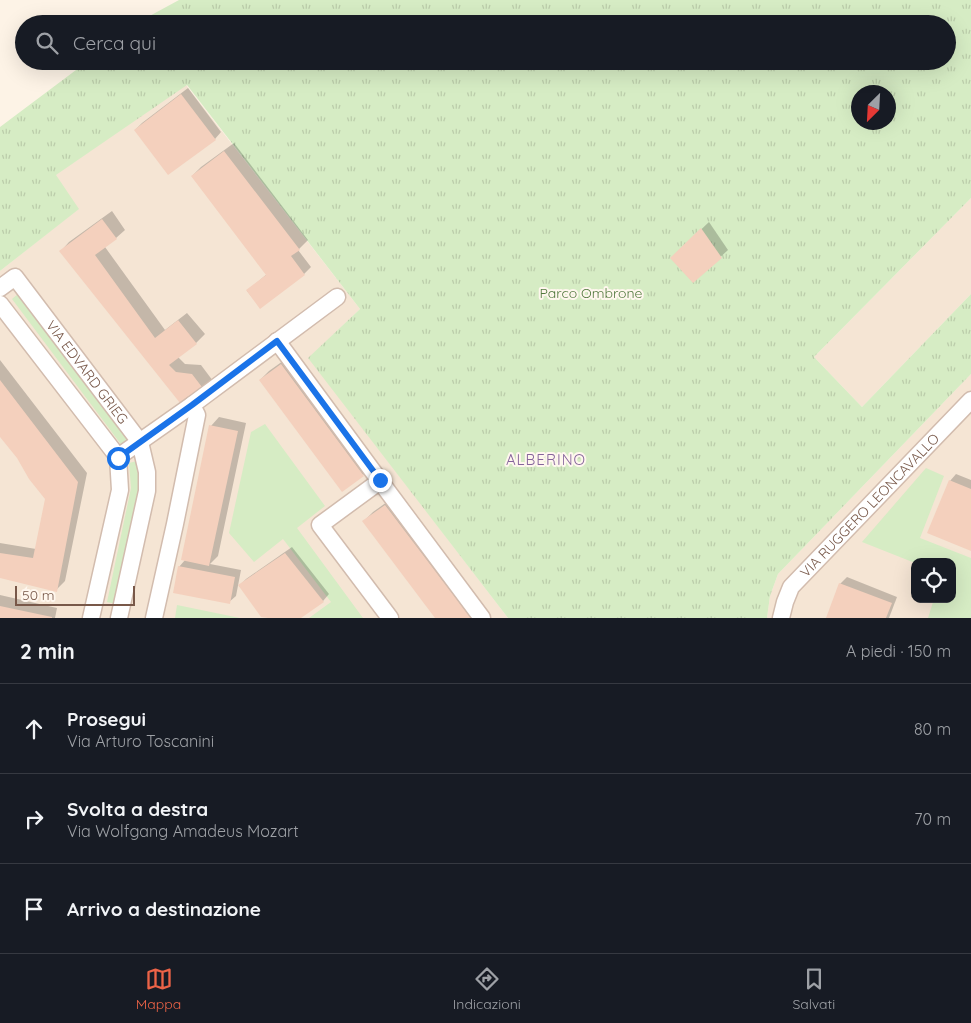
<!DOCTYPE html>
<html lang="it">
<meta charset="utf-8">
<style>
body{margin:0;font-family:Quicksand,sans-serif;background:#20242c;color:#f1f3f6}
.controls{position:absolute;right:15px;bottom:15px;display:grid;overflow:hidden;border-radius:10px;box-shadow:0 5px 20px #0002}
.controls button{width:45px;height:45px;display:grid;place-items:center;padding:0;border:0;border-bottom:1px solid #363941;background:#171b24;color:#f1f3f6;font:25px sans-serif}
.compass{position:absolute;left:851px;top:85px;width:45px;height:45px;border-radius:50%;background:#171b24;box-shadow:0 5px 20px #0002;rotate:204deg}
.scale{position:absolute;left:15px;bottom:12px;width:120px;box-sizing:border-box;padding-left:5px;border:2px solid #785849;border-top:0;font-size:14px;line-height:18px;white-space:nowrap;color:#785849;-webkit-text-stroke:4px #fff7ee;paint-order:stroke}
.stop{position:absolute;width:15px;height:15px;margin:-11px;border:4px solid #1a73e8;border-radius:50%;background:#fff}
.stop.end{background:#1a73e8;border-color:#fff;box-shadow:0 1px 5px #0008}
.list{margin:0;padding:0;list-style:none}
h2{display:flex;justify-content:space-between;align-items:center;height:65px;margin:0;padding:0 20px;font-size:21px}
h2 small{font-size:16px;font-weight:400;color:#9ea1a6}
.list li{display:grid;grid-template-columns:32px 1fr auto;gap:15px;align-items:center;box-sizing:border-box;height:90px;padding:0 20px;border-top:1px solid #363941}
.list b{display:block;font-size:19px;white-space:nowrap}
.list p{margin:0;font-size:16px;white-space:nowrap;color:#9ea1a6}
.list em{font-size:16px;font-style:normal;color:#9ea1a6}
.icon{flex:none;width:28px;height:28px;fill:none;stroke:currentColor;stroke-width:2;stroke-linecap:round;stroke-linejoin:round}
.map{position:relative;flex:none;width:971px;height:618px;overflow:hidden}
.search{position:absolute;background:#171b24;box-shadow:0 5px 20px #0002;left:15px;right:15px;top:15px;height:55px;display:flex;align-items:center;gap:12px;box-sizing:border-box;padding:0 18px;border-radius:28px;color:#9ea1a6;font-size:19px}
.sheet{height:335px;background:#171b24}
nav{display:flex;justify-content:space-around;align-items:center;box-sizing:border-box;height:70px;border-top:1px solid #363941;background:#171b24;font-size:14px;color:#9ea1a6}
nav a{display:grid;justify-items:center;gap:2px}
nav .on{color:#ec6347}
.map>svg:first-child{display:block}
</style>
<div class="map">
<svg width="971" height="618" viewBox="0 0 971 618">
<defs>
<pattern id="park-tufts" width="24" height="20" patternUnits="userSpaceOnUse" patternTransform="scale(1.25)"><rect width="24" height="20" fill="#d6ecc4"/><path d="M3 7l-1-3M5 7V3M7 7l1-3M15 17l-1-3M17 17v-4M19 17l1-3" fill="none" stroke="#bca"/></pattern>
</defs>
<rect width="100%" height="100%" fill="#fdf3e6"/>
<g fill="#f5e5d4" fill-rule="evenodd">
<path d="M186 85 360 309 309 358 508 618H0V271L78 209 55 175Z"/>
<path d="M971 198V294L862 407 814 357Z"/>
<path d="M971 374V618H767L770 596 778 574ZM915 562H952V599H915Z"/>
</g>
<g fill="#d6ecc4">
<path d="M18 294 130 442 123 447 12 299Z"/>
<path d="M265 424 325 506 297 528 363 618H309L331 602 283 539 254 562 229 533 251 432Z"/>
<path d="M137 461 139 489 116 604 107 602 131 488 129 463Z"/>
<path d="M926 468 944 476 920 538 971 558V618H928L934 599H952V562H915V563L862 542Z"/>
<path d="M177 605 240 618H175Z"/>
</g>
<path fill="url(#park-tufts)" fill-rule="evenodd" d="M179 0H971V198L814 357 862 407 971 294V374L778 574 770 596 767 618H508L308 358 360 309 187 85 56 175 79 209 0 271V127L88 61H947V24H138L144 19ZM858 92H888V122H858Z"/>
<g fill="#0003">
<path d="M188 88 221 132 215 139 135 130 142 123Z"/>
<path d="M234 143 308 240 298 250 311 267 304 274 260 307 247 291 267 274 192 176 201 167Z"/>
<path d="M112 211 125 230 116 238 105 247 165 330 187 313 205 334 196 343 178 357 185 364 201 365 213 381 184 406 61 251 69 242Z"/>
<path d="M709 222 728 250 693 282 671 258Z"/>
<path d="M290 356 372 466 363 475 260 380 269 371Z"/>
<path d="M0 360 87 473 65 581 56 590 0 577V543L36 549 47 499 18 458 0 435Z"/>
<path d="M219 417 246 423 218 556 210 564 241 570 236 596 229 602 179 567 185 560 211 426Z"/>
<path d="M956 474 971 480V550L950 481Z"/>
<path d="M394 497 486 618H437L364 521 373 512Z"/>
<path d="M292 547 329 594 323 601 298 618H275L239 586 246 579Z"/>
<path d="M847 577 897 597 889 618H828L840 584Z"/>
<path d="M0 595 57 608 55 618H0Z"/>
</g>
<g fill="#f4d0bd">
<path d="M181 94 216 140 168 175 134 130Z"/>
<path d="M224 151 300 250 291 256 305 275 260 309 246 290 266 275 191 176Z"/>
<path d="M102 219 117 239 95 255 155 338 178 320 197 344 169 365 176 372 192 374 205 391 184 408 59 251Z"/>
<path d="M701 228 722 258 693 283 670 258Z"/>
<path d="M281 364 364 476 342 492 259 380Z"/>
<path d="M0 380 78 482 57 592 0 578V553L33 558 45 499 29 479 17 458 0 437Z"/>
<path d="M209 425 238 431 209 566 181 560Z"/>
<path d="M949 480 971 489V551L927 533Z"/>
<path d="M385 505 471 618H435L362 521Z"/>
<path d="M285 553 324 602 301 618H268L261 617 238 585Z"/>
<path d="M178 566 235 577 230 604 173 593Z"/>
<path d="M839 583 892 603 886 618H826Z"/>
<path d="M0 606 52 617V618H0Z"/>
</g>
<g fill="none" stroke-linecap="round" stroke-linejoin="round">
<g stroke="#d2bcae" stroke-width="19">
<g id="minor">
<path id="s1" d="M0 288 15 277 140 442 147 472V491L119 618"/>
<path d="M0 304 118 457 120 490 91 618"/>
<path d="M277 341 380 481 320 525 390 618"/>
<path d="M118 457 192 405 337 297"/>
<path d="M380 481 482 618"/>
<path d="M154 618 175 524 197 415 192 405"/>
<path id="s2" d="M781 618 785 602 791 587 971 400"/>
</g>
</g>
<use href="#minor" stroke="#fff" stroke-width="16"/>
</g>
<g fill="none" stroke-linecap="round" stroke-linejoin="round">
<path stroke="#1a73e8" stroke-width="6" d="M118 458 192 405 277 341 380 480"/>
</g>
<g text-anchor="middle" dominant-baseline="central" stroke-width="4" stroke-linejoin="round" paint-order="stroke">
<g font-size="14" fill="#52793e" stroke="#fff7ee">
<text x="591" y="293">Parco Ombrone</text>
</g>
<g font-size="14" fill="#785849" stroke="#fff7ee">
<text stroke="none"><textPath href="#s1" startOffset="138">VIA EDVARD GRIEG</textPath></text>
<text stroke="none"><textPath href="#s2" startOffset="146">VIA RUGGERO LEONCAVALLO</textPath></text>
</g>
<g font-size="15" letter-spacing="1" fill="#86659c" stroke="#fff7ee">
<text x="546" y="459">ALBERINO</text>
</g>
</g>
</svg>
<div class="controls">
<button><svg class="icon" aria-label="locate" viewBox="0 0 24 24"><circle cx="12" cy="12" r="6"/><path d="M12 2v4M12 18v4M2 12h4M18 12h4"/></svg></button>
</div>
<svg class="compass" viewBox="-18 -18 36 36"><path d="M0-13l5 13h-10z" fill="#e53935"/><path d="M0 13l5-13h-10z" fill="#9ea1a6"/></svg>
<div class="scale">50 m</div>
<div class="stop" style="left:118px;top:458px"></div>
<div class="stop end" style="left:380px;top:480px"></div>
<div class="search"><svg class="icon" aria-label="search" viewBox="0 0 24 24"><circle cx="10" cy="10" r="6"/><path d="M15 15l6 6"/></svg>Cerca qui</div>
</div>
<section class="sheet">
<h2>2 min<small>A piedi · 150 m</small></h2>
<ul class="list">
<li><svg class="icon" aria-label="ahead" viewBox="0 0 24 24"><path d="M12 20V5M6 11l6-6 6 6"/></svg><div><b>Prosegui</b><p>Via Arturo Toscanini</p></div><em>80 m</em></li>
<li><svg class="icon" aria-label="right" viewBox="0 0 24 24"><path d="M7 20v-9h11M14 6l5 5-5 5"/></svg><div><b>Svolta a destra</b><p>Via Wolfgang Amadeus Mozart</p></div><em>70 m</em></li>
<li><svg class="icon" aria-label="arrive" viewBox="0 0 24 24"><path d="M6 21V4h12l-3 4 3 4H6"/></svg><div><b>Arrivo a destinazione</b></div></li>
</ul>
</section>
<nav>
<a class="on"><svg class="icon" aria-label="map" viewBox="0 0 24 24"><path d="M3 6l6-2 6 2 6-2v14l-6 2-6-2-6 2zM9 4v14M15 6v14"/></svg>Mappa</a>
<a><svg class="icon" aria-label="directions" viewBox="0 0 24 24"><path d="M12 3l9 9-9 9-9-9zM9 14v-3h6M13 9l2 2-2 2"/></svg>Indicazioni</a>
<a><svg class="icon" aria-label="saved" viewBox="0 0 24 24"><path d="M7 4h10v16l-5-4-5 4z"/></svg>Salvati</a>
</nav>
